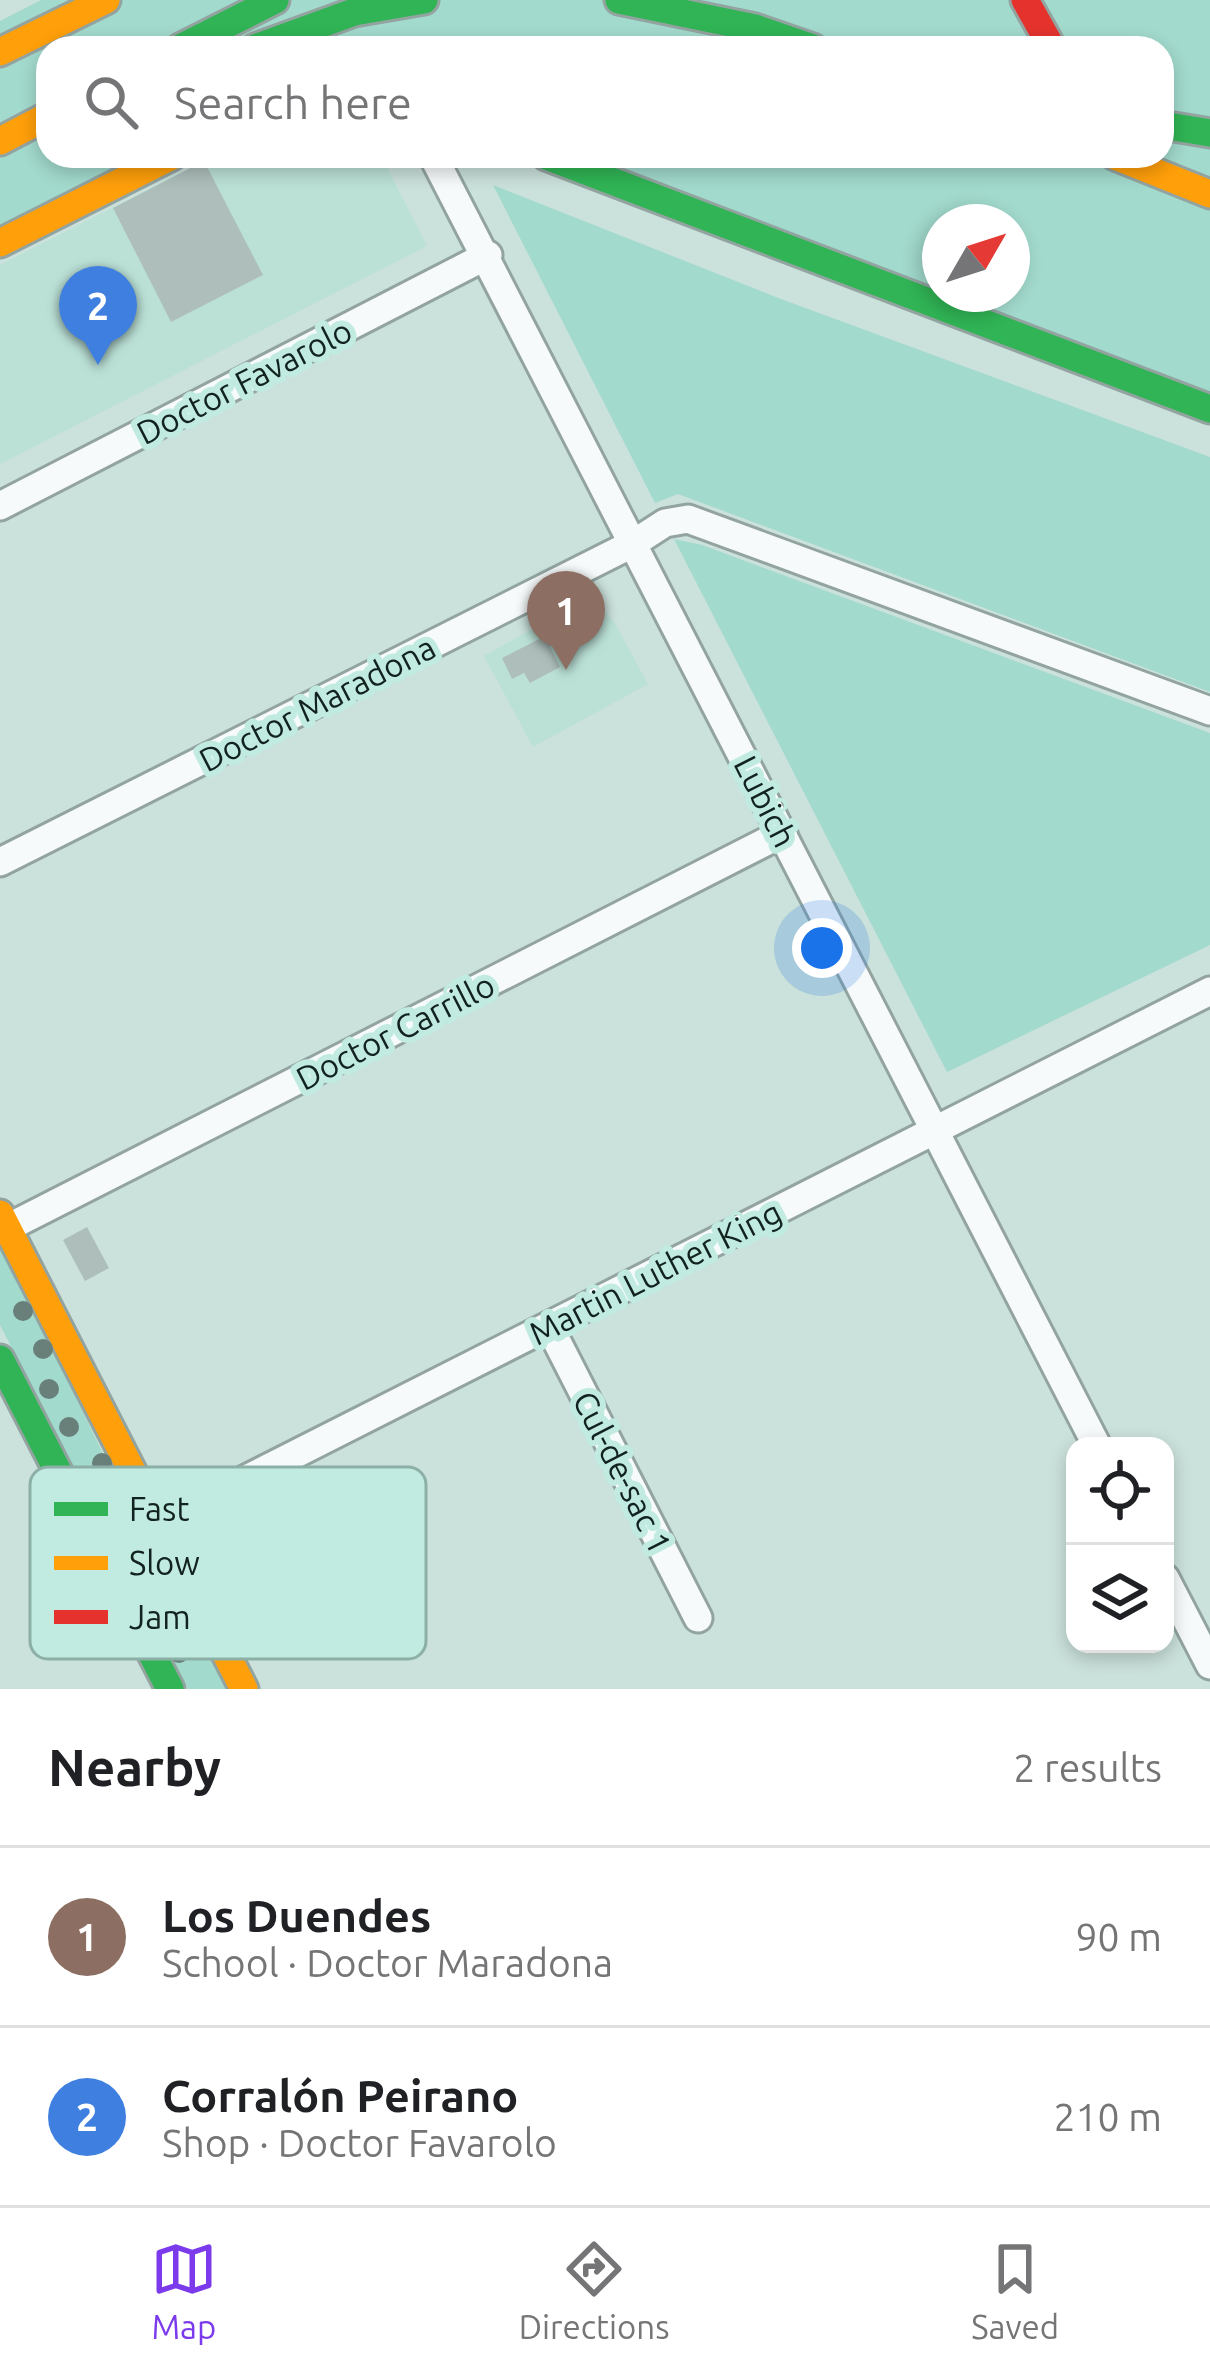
<!DOCTYPE html>
<meta charset="utf-8">
<style>
body{margin:0;font-family:Ubuntu,sans-serif;background:#f6f6f6;color:#202124}
.controls{position:absolute;right:36px;bottom:36px;display:grid;overflow:hidden;border-radius:24px;box-shadow:0 6px 18px #0003}
.controls button{width:108px;height:108px;display:grid;place-items:center;padding:0;border:0;border-bottom:3px solid #e0e0e0;background:#fff;color:#202124;font:60px sans-serif}
.compass{position:absolute;left:922px;top:204px;width:108px;height:108px;border-radius:50%;background:#fff;box-shadow:0 6px 18px #0003;rotate:51deg}
.you{position:absolute;left:822px;top:948px;width:42px;height:42px;margin:-30px;border:9px solid #fff;border-radius:50%;background:#1a73e8;box-shadow:0 0 0 18px #1a73e833}
.badge{display:grid;place-items:center;width:78px;height:78px;border-radius:50%;background:#7c3aed;color:#fff;font-size:39px;font-weight:700}
.pin{position:absolute;translate:-50% -99px;filter:drop-shadow(0 3px 6px #0008)}
.pin::after{content:'';position:absolute;top:63px;width:42px;height:36px;background:inherit;clip-path:polygon(0 0,100% 0,50% 100%)}
.list{margin:0;padding:0;list-style:none}
h2{display:flex;justify-content:space-between;align-items:center;height:156px;margin:0;padding:0 48px;font-size:51px}
h2 small{font-size:39px;font-weight:400;color:#757577}
.list li{display:grid;grid-template-columns:78px 1fr auto;gap:36px;align-items:center;box-sizing:border-box;height:180px;padding:0 48px;border-top:3px solid #e0e0e0}
.list b{display:block;font-size:45px;white-space:nowrap}
.list p{margin:0;font-size:39px;white-space:nowrap;color:#757577}
.list em{font-size:39px;font-style:normal;color:#757577}
.icon{flex:none;width:66px;height:66px;fill:none;stroke:currentColor;stroke-width:2;stroke-linecap:round;stroke-linejoin:round}
.map{position:relative;flex:none;width:1210px;height:1689px;overflow:hidden}
.search{position:absolute;background:#fff;box-shadow:0 6px 18px #0003;left:36px;right:36px;top:36px;height:132px;display:flex;align-items:center;gap:30px;box-sizing:border-box;padding:0 42px;border-radius:36px;color:#757577;font-size:45px}
.sheet{height:516px;background:#fff}
nav{display:flex;justify-content:space-around;align-items:center;box-sizing:border-box;height:168px;border-top:3px solid #e0e0e0;background:#fff;font-size:33px;color:#757577}
nav a{display:grid;justify-items:center;gap:6px}
nav .on{color:#7c3aed}
.map>svg:first-child{display:block}
</style>
<div class="map">
<svg width="1210" height="1689" viewBox="0 0 1210 1689">
<rect width="100%" height="100%" fill="#cbe1db"/>
<g fill="#bbe1d7">
<path d="M214 156H381L427 246 0 464V265Z"/>
<path d="M581 602 598 606 613 620 648 684 533 747 484 656Z"/>
</g>
<g fill="#a2dacd" fill-rule="evenodd">
<path d="M41 0H1210V409L546 156H1162V48H48V156H172L0 243V21ZM940 222H1012V294H940Z"/>
<path d="M493 185 781 299 1210 457V692L678 494 655 503Z"/>
<path d="M674 539 702 545 1210 733V945L947 1072Z"/>
<path d="M0 1239 131 1512 108 1523 99 1517 0 1325Z"/>
<path d="M157 1557 232 1689H188L132 1580 135 1569Z"/>
</g>
<g fill="#aebfbb">
<path d="M204 161 263 275 171 322 113 208Z"/>
<path d="M545 636 560 667 530 683 524 673 512 679 502 658Z"/>
<path d="M87 1227 109 1268 85 1281 63 1240Z"/>
</g>
<g fill="none" stroke-linecap="round" stroke-linejoin="round">
<g stroke="#93a4a0" stroke-width="33">
<g id="street">
<path d="M433 156 1097 1446"/>
<path d="M0 506 488 255"/>
<path d="M0 862 634 543 665 523 688 519 1210 711"/>
<path d="M7 1228 783 833"/>
<path d="M549 1326 698 1618"/>
<path d="M100 1553 1210 991"/>
<path d="M1165 1578 1210 1665"/>
</g>
</g>
<g stroke="#93a4a0" stroke-width="33">
<g id="fast">
<path d="M619 0 755 28 813 48"/>
<path d="M180 48 275 0"/>
<path d="M255 48 354 12 424 0"/>
<path d="M1162 125 1210 133"/>
<path d="M546 156 1210 409"/>
<path d="M0 1359 170 1689"/>
</g>
</g>
<g stroke="#93a4a0" stroke-width="33">
<g id="slow">
<path d="M0 52 106 0"/>
<path d="M0 141 48 116"/>
<path d="M1115 156 1210 194"/>
<path d="M0 243 172 156"/>
<path d="M0 1214 244 1689"/>
</g>
</g>
<g stroke="#93a4a0" stroke-width="33">
<path id="jam" d="M1025 0 1052 48"/>
</g>
<use href="#street" stroke="#f7fafa" stroke-width="27"/>
<use href="#fast" stroke="#30b455" stroke-width="27"/>
<use href="#slow" stroke="#ff9f0a" stroke-width="27"/>
<use href="#jam" stroke="#e5322d" stroke-width="27"/>
</g>
<g fill="#697f7a">
<circle cx="23" cy="1311" r="10"/>
<circle cx="43" cy="1349" r="10"/>
<circle cx="49" cy="1389" r="10"/>
<circle cx="69" cy="1427" r="10"/>
<circle cx="102" cy="1463" r="10"/>
<circle cx="179" cy="1653" r="10"/>
</g>
<g text-anchor="middle" dominant-baseline="central" stroke-width="12" stroke-linejoin="round" paint-order="stroke">
<g font-size="33" fill="#12221e" stroke="#c1ebe0">
<text transform="translate(244 381) rotate(-27)">Doctor Favarolo</text>
<text transform="translate(317 703) rotate(-27)">Doctor Maradona</text>
<text transform="translate(766 801) rotate(63)">Lubich</text>
<text transform="translate(395 1031) rotate(-27)">Doctor Carrillo</text>
<text transform="translate(655 1272) rotate(-27)">Martin Luther King</text>
<text transform="translate(623 1472) rotate(63)">Cul-de-sac 1</text>
</g>
</g>
<rect x="30" y="1467" width="396" height="192" rx="18" fill="#c1ebe0" stroke="#8cafa6" stroke-width="3"/>
<rect x="54" y="1502" width="54" height="14" fill="#30b455"/>
<rect x="54" y="1556" width="54" height="14" fill="#ff9f0a"/>
<rect x="54" y="1610" width="54" height="14" fill="#e5322d"/>
<g font-size="33" fill="#12221e">
<text x="129" y="1521">Fast</text>
<text x="129" y="1575">Slow</text>
<text x="129" y="1629">Jam</text>
</g>
</svg>
<div class="controls">
<button><svg class="icon" aria-label="locate" viewBox="0 0 24 24"><circle cx="12" cy="12" r="6"/><path d="M12 2v4M12 18v4M2 12h4M18 12h4"/></svg></button>
<button><svg class="icon" aria-label="layers" viewBox="0 0 24 24"><path d="M12 4l9 5-9 5-9-5zM3 14l9 5 9-5"/></svg></button>
</div>
<svg class="compass" viewBox="-18 -18 36 36"><path d="M0-13l5 13h-10z" fill="#e53935"/><path d="M0 13l5-13h-10z" fill="#757577"/></svg>
<div class="you"></div>
<div class="pin badge" style="left:566px;top:670px;background:#8d6e63">1</div>
<div class="pin badge" style="left:98px;top:365px;background:#3f7fe0">2</div>
<div class="search"><svg class="icon" aria-label="search" viewBox="0 0 24 24"><circle cx="10" cy="10" r="6"/><path d="M15 15l6 6"/></svg>Search here</div>
</div>
<section class="sheet">
<h2>Nearby<small>2 results</small></h2>
<ul class="list">
<li><span class="badge" style="background:#8d6e63">1</span><div><b>Los Duendes</b><p>School · Doctor Maradona</p></div><em>90 m</em></li>
<li><span class="badge" style="background:#3f7fe0">2</span><div><b>Corralón Peirano</b><p>Shop · Doctor Favarolo</p></div><em>210 m</em></li>
</ul>
</section>
<nav>
<a class="on"><svg class="icon" aria-label="map" viewBox="0 0 24 24"><path d="M3 6l6-2 6 2 6-2v14l-6 2-6-2-6 2zM9 4v14M15 6v14"/></svg>Map</a>
<a><svg class="icon" aria-label="directions" viewBox="0 0 24 24"><path d="M12 3l9 9-9 9-9-9zM9 14v-3h6M13 9l2 2-2 2"/></svg>Directions</a>
<a><svg class="icon" aria-label="saved" viewBox="0 0 24 24"><path d="M7 4h10v16l-5-4-5 4z"/></svg>Saved</a>
</nav>
